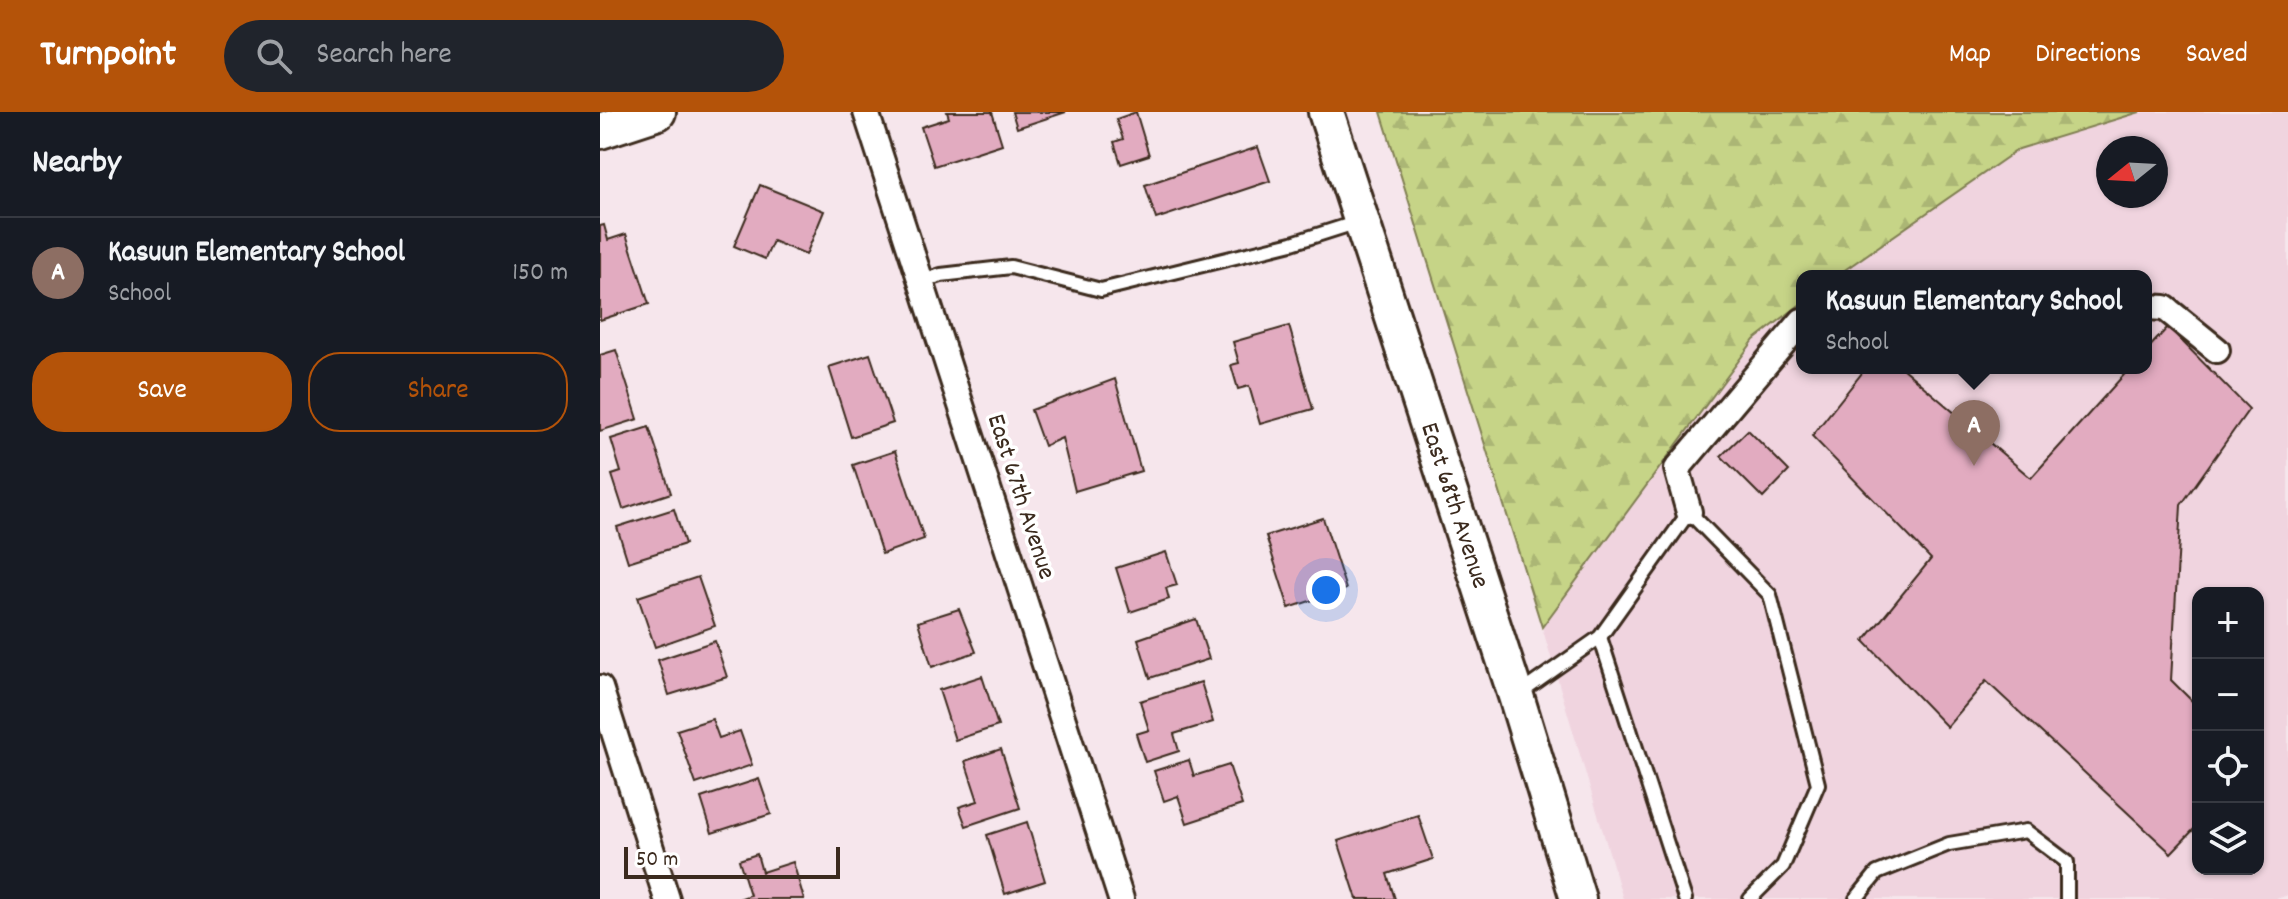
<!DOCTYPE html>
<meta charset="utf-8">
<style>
body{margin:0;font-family:Dekko,sans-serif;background:#20242c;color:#f1f3f6}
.controls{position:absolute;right:24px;bottom:24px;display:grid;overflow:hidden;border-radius:16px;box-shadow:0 2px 6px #0004}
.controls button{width:72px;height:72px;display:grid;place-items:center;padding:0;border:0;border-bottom:2px solid #363941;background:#171b24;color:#f1f3f6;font:40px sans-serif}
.compass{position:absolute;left:1496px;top:24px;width:72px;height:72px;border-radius:50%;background:#171b24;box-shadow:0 2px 6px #0004;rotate:252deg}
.scale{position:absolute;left:24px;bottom:20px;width:216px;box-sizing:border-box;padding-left:8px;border:4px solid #3b2a1e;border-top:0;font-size:22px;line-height:28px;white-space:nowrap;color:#3b2a1e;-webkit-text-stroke:6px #fff;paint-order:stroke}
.you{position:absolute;left:726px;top:478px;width:28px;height:28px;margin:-20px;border:6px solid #fff;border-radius:50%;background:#1a73e8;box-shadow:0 0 0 12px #1a73e833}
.badge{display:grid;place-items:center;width:52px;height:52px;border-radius:50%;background:#b45309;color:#fff;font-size:26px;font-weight:700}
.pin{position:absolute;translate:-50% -66px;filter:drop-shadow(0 2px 4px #0008)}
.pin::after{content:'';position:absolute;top:42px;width:28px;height:24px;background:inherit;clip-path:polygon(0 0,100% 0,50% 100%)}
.popup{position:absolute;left:1196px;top:158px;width:356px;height:104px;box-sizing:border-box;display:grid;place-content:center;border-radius:16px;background:#171b24;filter:drop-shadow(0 2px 6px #0005);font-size:26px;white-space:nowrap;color:#9ea1a6}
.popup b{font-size:30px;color:#f1f3f6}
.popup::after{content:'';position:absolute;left:50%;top:100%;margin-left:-16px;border:16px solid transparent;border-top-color:#171b24}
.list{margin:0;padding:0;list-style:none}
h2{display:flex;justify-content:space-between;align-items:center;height:104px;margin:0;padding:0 32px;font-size:34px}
h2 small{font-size:26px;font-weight:400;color:#9ea1a6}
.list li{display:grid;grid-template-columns:52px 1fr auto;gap:24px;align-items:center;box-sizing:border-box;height:112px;padding:0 32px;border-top:2px solid #363941}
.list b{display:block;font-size:30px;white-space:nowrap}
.list p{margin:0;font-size:26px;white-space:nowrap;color:#9ea1a6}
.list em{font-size:26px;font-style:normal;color:#9ea1a6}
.actions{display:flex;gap:16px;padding:24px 32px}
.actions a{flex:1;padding:18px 0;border:2px solid #b45309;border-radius:32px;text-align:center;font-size:28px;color:#b45309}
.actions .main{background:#b45309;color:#fff}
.icon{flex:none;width:44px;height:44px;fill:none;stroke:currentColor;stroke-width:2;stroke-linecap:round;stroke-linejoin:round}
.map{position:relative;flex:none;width:1688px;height:787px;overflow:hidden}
header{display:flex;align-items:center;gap:48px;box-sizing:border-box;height:112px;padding:0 40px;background:#b45309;color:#fff}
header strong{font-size:38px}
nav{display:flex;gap:44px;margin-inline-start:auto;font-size:28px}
.search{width:560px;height:72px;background:#20242c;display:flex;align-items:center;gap:20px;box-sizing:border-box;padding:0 28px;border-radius:44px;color:#9ea1a6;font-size:30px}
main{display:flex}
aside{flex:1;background:#171b24}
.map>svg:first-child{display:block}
</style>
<header>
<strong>Turnpoint</strong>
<div class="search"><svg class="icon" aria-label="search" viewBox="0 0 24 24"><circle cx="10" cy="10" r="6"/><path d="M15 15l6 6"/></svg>Search here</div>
<nav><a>Map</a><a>Directions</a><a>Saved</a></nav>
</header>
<main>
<aside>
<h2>Nearby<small></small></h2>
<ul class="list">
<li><span class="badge" style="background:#8d6e63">A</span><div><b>Kasuun Elementary School</b><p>School</p></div><em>150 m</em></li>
</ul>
<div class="actions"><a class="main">Save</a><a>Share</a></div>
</aside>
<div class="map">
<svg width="1688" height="787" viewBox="0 0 1688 787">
<defs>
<pattern id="forest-firs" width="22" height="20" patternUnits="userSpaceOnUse" patternTransform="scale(2)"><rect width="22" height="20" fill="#c6d487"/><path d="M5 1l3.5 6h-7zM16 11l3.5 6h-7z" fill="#abb674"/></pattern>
</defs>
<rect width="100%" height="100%" fill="#f6e6ec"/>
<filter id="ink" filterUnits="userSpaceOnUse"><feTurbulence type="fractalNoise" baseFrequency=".0125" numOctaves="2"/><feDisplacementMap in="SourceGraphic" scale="16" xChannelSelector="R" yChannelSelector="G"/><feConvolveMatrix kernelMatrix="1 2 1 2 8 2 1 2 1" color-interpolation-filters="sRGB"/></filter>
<g filter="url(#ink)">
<path fill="#f0d4df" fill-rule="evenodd" d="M1540 0H1688V783L1676 787H1023L942 515 1154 228 1202 191V256H1546V164H1236L1419 37ZM1508 36H1556V84H1508ZM1598 481H1658V757H1598Z"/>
<path fill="url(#forest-firs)" stroke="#807f52" stroke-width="2" d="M781 0H1540L1419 37 1236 164H1202V191L1154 228 942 515Z"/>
<g fill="#e2abc0" stroke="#3b2a1e" stroke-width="2">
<path d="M347 0H392L402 32 334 54 321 15 349 6Z"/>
<path d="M412 0H466L417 16Z"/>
<path d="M536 0 549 43 521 52 514 30 523 27 516 7Z"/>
<path d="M658 35 670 69 556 107 545 73Z"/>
<path d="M160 73 224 99 206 143 173 129 165 147 134 134Z"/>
<path d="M4 113 8 128 26 122 49 192 0 208V114Z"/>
<path d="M689 214 713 297 660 312 649 274 638 277 631 253 639 251 633 230Z"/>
<path d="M1568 215 1649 297 1581 393 1571 568 1598 595V713L1571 741 1386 569 1347 615 1264 529 1331 447 1212 324 1266 256H1302L1431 366 1530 256H1546V239Z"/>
<path d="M16 238 38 307 0 319V243Z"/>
<path d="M270 242 293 311 251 325 229 255Z"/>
<path d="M515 267 541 359 475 379 462 326 444 334 431 298Z"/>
<path d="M49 315 71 381 23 397 12 363 21 360 11 327Z"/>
<path d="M1148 318 1189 359 1163 386 1121 344Z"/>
<path d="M295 339 324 427 282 442 253 353Z"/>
<path d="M74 397 85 432 28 450 17 415Z"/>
<path d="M723 406 746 477 689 496 666 424Z"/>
<path d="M566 440 577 473 566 476 569 487 530 500 516 456Z"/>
<path d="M98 465 115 514 55 535 38 485Z"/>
<path d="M359 497 376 540 332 555 318 510Z"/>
<path d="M596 507 609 547 550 566 538 527Z"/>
<path d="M115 529 127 565 69 583 58 548Z"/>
<path d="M382 564 398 614 355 628 339 578Z"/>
<path d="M601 570 613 610 574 622 579 639 545 650 536 622 549 618 540 589Z"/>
<path d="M112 607 119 626 140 619 152 653 96 672 77 618Z"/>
<path d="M401 637 420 696 366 714 359 695 378 689 365 649Z"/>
<path d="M589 648 594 664 629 653 642 693 587 711 578 684 564 689 554 659Z"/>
<path d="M159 667 171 702 112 721 101 686Z"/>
<path d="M818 703 833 747 787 762 795 787H757L738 729Z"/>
<path d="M427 710 445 769 405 782 387 723Z"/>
<path d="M157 742 162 760 193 750 204 787H139L150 783 139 748Z"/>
</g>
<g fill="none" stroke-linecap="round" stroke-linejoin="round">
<g stroke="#3b2a1e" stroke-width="18">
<g id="lane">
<path d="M321 170 341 163 411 155 501 178 692 131 758 110"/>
<path d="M1000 525 1085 787"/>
<path d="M919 582 1000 525 1089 400 1170 483 1218 672 1183 754 1150 787"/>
<path d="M1256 787 1277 761 1349 732 1426 719 1467 750V787"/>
</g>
</g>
<g stroke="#3b2a1e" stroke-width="30">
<g id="street">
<path d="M266 0 521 787"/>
<path d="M1546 195 1565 196 1617 238"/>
<path d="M1089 400 1077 357 1202 209"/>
<path d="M0 576 67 787"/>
</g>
</g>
<g stroke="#3b2a1e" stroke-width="40">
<g id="secondary">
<path id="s1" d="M726 0 916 584 978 787"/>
<path d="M0 19 58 0"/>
</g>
</g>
<use href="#lane" stroke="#fff" stroke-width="12"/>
<use href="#street" stroke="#fff" stroke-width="24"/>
<use href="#secondary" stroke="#fff" stroke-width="34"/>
</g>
</g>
<g text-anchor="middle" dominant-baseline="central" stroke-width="7" stroke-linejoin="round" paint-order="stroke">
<g font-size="26" fill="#3b2a1e" stroke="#fff">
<text transform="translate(420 385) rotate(72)">East 67th Avenue</text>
<text stroke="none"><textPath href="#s1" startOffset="414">East 68th Avenue</textPath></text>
</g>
</g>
</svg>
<div class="controls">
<button>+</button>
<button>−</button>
<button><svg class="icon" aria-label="locate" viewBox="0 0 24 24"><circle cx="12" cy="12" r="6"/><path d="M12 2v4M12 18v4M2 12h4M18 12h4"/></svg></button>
<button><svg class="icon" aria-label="layers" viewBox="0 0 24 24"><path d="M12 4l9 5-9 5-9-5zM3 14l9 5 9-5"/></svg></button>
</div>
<svg class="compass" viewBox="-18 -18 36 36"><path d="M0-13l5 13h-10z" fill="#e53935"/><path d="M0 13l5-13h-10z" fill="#9ea1a6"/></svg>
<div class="scale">50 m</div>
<div class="you"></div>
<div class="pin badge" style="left:1374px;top:354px;background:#8d6e63">A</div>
<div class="popup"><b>Kasuun Elementary School</b>School</div>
</div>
</main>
